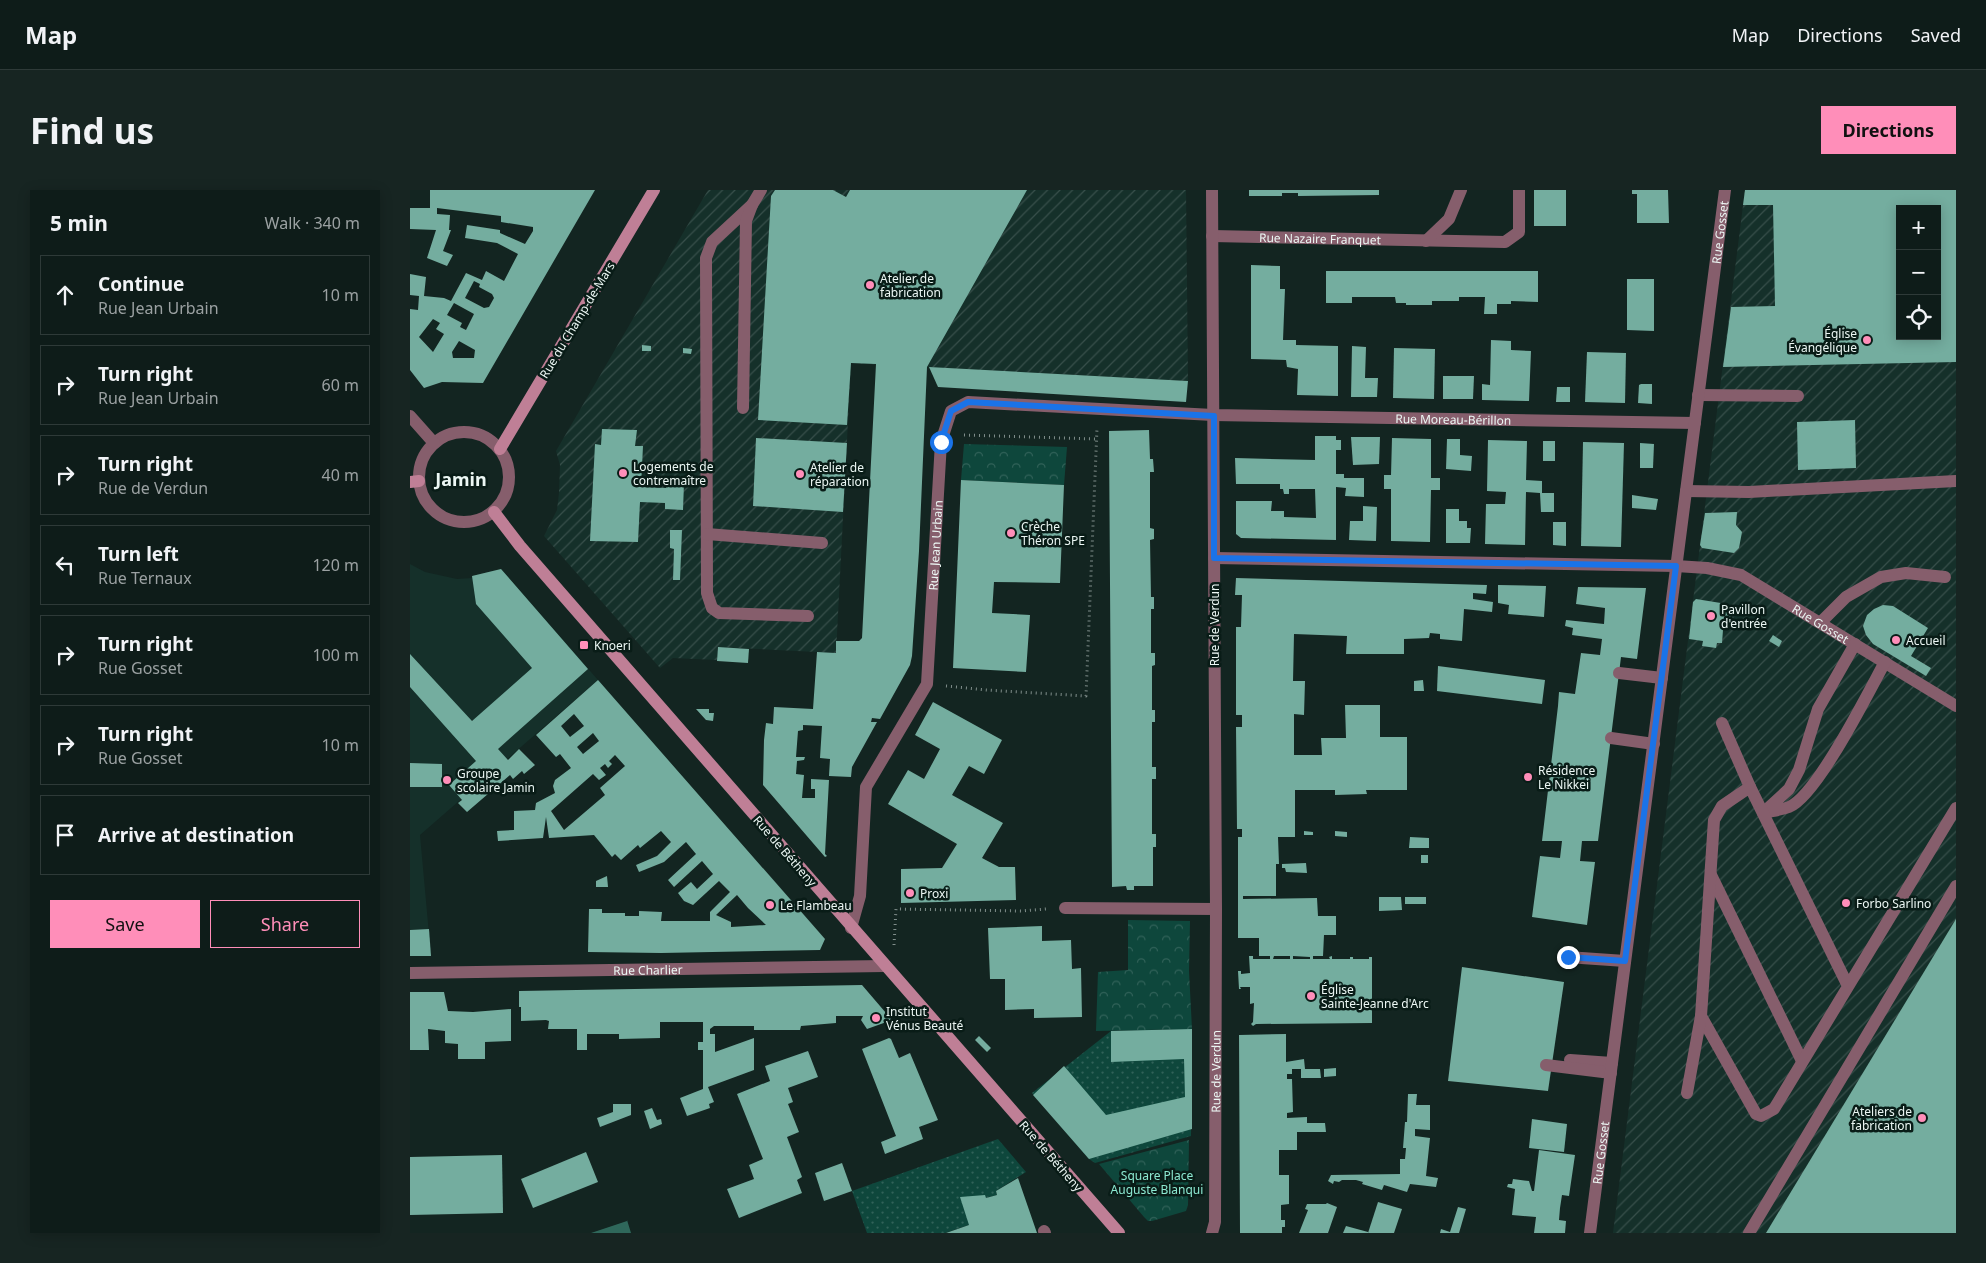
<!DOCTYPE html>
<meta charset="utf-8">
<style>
body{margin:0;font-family:"Noto Sans",sans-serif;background:#172522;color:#f1f3f6}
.controls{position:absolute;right:15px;top:15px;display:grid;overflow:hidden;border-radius:0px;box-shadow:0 2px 12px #0003}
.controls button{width:45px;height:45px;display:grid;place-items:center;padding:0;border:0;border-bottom:1px solid #2e3a38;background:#0e1c19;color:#f1f3f6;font:25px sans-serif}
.stop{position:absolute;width:15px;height:15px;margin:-11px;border:4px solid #1a73e8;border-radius:50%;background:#fff}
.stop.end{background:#1a73e8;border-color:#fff;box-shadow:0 1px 5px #0008}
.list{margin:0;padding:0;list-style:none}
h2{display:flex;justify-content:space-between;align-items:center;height:65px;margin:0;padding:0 20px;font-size:21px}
h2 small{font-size:16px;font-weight:400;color:#9ba1a2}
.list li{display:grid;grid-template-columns:32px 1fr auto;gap:15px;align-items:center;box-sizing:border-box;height:80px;margin:0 10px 10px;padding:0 10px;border:1px solid #2e3a38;border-radius:0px}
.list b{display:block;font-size:19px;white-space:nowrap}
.list p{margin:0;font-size:16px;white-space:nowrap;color:#9ba1a2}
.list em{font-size:16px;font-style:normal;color:#9ba1a2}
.actions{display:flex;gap:10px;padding:15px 20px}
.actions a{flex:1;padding:11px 0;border:1px solid #ff8eb9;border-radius:0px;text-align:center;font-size:18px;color:#ff8eb9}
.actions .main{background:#ff8eb9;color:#111}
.icon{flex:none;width:28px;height:28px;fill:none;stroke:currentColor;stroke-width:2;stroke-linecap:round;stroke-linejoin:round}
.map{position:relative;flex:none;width:1546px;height:1043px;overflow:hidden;border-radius:0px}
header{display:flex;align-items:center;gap:30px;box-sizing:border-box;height:70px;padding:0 25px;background:#0e1c19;border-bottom:1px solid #2e3a38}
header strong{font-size:24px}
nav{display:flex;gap:28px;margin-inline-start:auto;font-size:18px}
.intro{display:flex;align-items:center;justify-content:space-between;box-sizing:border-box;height:120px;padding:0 30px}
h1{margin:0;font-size:35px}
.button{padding:12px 22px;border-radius:0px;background:#ff8eb9;color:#111;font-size:18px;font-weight:700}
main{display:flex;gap:30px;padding:0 30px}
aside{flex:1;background:#0e1c19;border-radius:0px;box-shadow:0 2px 12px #0003}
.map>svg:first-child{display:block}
</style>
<header>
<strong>Map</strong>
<nav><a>Map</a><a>Directions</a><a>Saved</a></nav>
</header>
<div class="intro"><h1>Find us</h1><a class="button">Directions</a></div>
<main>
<aside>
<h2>5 min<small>Walk · 340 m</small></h2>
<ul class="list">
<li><svg class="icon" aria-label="ahead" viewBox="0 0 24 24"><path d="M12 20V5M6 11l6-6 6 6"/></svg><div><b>Continue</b><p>Rue Jean Urbain</p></div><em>10 m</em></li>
<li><svg class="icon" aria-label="right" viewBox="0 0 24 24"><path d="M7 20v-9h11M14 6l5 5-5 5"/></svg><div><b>Turn right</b><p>Rue Jean Urbain</p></div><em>60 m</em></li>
<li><svg class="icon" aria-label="right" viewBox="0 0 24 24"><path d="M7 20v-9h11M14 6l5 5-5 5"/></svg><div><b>Turn right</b><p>Rue de Verdun</p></div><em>40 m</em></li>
<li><svg class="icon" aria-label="left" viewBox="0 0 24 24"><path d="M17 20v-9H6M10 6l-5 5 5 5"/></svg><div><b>Turn left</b><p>Rue Ternaux</p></div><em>120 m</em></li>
<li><svg class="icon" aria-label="right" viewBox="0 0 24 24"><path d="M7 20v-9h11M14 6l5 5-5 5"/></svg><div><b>Turn right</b><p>Rue Gosset</p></div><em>100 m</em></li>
<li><svg class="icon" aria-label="right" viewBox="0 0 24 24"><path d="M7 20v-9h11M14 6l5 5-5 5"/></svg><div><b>Turn right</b><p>Rue Gosset</p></div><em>10 m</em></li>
<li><svg class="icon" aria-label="arrive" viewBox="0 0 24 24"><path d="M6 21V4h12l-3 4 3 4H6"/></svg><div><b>Arrive at destination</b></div></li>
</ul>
<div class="actions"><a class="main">Save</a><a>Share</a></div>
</aside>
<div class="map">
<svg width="1546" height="1043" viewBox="0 0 1546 1043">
<defs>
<pattern id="industrial-furrows" width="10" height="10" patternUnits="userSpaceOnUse" patternTransform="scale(1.25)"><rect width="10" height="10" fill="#15302a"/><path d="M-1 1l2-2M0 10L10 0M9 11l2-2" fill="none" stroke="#374f4a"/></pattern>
<pattern id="grass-dots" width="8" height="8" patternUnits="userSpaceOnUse" patternTransform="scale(1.25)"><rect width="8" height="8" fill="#0e473c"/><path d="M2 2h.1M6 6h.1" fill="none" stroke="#316259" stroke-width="1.8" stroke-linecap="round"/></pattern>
<pattern id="park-crowns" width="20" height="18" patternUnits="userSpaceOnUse" patternTransform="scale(1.25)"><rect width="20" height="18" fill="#0e473c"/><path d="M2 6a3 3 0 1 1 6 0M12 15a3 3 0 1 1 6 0" fill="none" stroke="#316259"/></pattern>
</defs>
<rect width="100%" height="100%" fill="#132521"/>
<path fill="#15302a" d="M0 374 15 382 47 389 62 388V386L91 379 188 490 10 645 21 766H0Z"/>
<g fill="url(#industrial-furrows)" fill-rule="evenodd">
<path d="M298 0H776L778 191 441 173 426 463 308 457 307 470 263 468 250 478 134 346 147 320 149 303 150 275 146 261Z"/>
<path d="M1335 0H1546V1043H1203ZM1490 19H1527V146H1490Z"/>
</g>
<g fill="url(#grass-dots)">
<path d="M782 839 781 946 685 973 679 969 622 903 701 841Z"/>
<path d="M588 949 616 982 586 1001 587 1005 576 1008 559 1035 535 1043H457L442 1001Z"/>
</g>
<g fill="url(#park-crowns)">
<path d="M554 254 657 257 654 295 551 290Z"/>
<path d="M718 730 780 731 779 781 782 839 686 841 688 782 718 780Z"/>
<path d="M779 950 778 1015 776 1021 742 1031H738L734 1027 689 974Z"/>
</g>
<path fill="#2f685b" d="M217 1030 221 1043H181L217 1031Z"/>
<g fill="#74ad9f" fill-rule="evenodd">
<path d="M20 0H185L73 193 32 192 14 198 0 180V119L8 120 9 106 0 105V84L16 87 14 106 34 108 41 111 56 83 72 90 76 81 94 91 108 64 87 53 55 48 57 35 90 40V43L115 54 123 41V37L91 32V26L27 18V24L40 25 39 40H41L33 61 43 65 37 76 17 68 26 40 0 39V18H20ZM64 91 70 94 69 97 82 104 84 108 79 117 74 118 55 108ZM44 113 64 124 56 140 50 137 52 133 37 125ZM23 129 30 133 26 139 34 144 23 162 9 147ZM49 151 65 160 64 168H43L42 162Z"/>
<path d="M365 0H423L436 7 440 0H617L517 177 509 361 502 466 500 475 470 529 462 528 461 532H467L442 577 441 587 419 586 420 569 410 568 412 536 393 535V540L388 541 386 567H395L394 570 387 571 386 584 394 585 392 608H405V599H401V589L419 590 415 664 417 666 415 667 353 595 354 550 356 533 363 534 364 517 403 519 407 462 426 463V451H449L452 448 466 174 441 173 437 235 348 230 361 6Z"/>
<path d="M839 0H969V5L888 6V3H872V6H839Z"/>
<rect x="1124" y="0" width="32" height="36"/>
<path d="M1222 0H1258L1259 33H1227V4H1222Z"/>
<path d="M1335 0H1546V172L1313 177 1321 117 1365 116 1363 15H1333ZM1490 19H1527V146H1490Z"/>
<path d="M841 75 870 76V99H875L873 150H886V155L928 156V206L887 205 888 179 877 177 876 170 841 169Z"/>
<path d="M916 81H1128V112L1101 111V114H1087V124H1074L1075 107H1049V111H1022V115H996V113H986L985 107H942V113H916Z"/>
<path d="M1217 89H1244V141L1217 140Z"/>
<path d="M1081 150 1101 151V160L1121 161 1119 211 1072 210V194L1080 195Z"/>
<path d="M232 155 241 156V161H232Z"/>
<path d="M942 156 956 157 955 188H968L967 207H941Z"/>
<path d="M273 158 282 159 281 164 273 163Z"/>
<path d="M984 158 1025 159 1024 209 983 208Z"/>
<path d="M1177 162 1216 163 1215 213 1175 212Z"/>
<path d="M519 177 778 191 776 212 528 197Z"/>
<path d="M1033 186H1064L1063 209H1033Z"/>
<path d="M1231 194H1242V214L1228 213 1229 195Z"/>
<path d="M1147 197H1160V212H1146Z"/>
<path d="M1445 230 1446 278 1388 280 1387 232Z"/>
<path d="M192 239 227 240 225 256H233L231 297 256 298V292L274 293 273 320 255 319V313L230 312 228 352 180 351 185 254 191 255Z"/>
<path d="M739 240 740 269H743L744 282H740V338L744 339V349L740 350 741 407H744V419H741V463H745V475L742 476V520H745V532H742V577H746V589H742V644H746V657H743V696H724V700H717L716 696 702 697 699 241Z"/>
<path d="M905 246H926V250H931V260H926V284H934V288H954V307L935 306 936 298 926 297V350L831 348 826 344V311H862L861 321H874V327L906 328 905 299H879V304H874L873 299H870V294H826L825 268 905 270Z"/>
<path d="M941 247H970L969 274 943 275Z"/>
<path d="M346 248 437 253 433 322 343 316Z"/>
<path d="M982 248 1021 249V288H1030V300H1021L1020 352 981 351V299H974V285H981Z"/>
<path d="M1037 249H1050V265L1062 266 1061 281 1036 279Z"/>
<path d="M1078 250 1117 251 1116 290 1132 291V303H1144V322H1131L1130 303 1116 302 1115 355 1075 354 1076 314H1095L1096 302 1077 301Z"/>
<rect x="1133" y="251" width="12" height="20"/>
<path d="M1173 252 1214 253 1211 357 1171 356Z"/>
<path d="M1230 253 1244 254 1243 278H1230Z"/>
<path d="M551 290 654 295 650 393 584 392 582 423 620 425 616 482 543 478Z"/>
<path d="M1222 305 1248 309 1246 320 1222 318Z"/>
<path d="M953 316 967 317 966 351 939 350 940 331H953Z"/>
<path d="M1036 319H1049V331H1057V338H1061L1060 353H1036Z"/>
<path d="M1327 322 1326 335 1332 342 1329 358 1324 363 1292 358 1290 355 1295 323Z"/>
<path d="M1143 332H1156V356L1143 355Z"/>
<path d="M260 340H272L270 390H263L264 359 260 358Z"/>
<path d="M91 379 178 479 88 559 98 570 109 559 125 575 114 584 112 581 103 589 100 585 57 622 48 613 52 610 39 595 66 571 0 497V464L62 531 122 478 66 414 62 386Z"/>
<path d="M826 388 1077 395 1076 404 1063 403V409L1083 412 1082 422 1054 419 1052 451 1030 449V444L1020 443 1019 448 994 449V464H936L937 446 884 444 883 491H895L894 525 884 524V565H912L911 548H936L935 515H970V547H997V600H956L957 604 925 605V600H885V647H868L869 674H866V706H833V709L907 708 908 726H926V745H914L913 766H903V769H920L919 767 922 766V769H940V767H943V769H959V767H962V833L846 834 843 836 841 834 843 832 844 813 840 814V797H830L831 799H829L828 781H831V784L840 783 839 766H843V769H860V766H849V748H828V647H832V639H827L826 537H832V525H826V437H831L832 405H825ZM864 766H880V769H863ZM883 766 900 767V769H883Z"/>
<path d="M1088 395 1136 396 1134 427 1098 424 1099 415 1088 413Z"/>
<path d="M1168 397 1236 398 1227 469 1211 467 1188 651H1172L1170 671 1185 672 1177 735 1122 727 1130 666 1150 668 1152 651H1132L1148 516 1149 502 1165 504 1171 463 1190 465 1192 449 1162 445 1163 438 1155 436 1156 430 1194 434 1195 418 1166 414Z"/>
<path d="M1286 409 1317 414 1322 418 1319 435 1313 440 1312 453H1307L1306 458 1292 456 1293 451 1279 449 1283 412Z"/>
<path d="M1473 415 1483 416 1518 438 1501 466 1521 478 1516 486 1463 454 1456 445 1453 436 1457 425 1464 419Z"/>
<path d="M1363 445 1372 451 1369 457 1359 451Z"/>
<path d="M308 457 339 459 338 473 307 471Z"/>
<path d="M1028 476 1135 490 1132 514 1027 501Z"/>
<path d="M188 490 415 749 410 760 251 763 178 762 179 719H192V723H215V726H229V721L252 722 251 731H300V722L320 702 309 691 283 715 274 711 268 703 281 692 287 699 303 684 292 671 264 697 258 690 286 664 276 652 254 672 229 682 226 675 247 666 261 652 251 641 230 658 228 655 211 670 205 664 202 667 184 645 139 648 136 627 133 648 88 651 87 641 104 640V621L125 620 126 613 145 603 143 596 145 590 161 578 150 564 146 567 126 545ZM164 524 174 536 160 547 151 536ZM183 543 189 551 173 564 167 557ZM205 565 215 576 190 598 195 605 154 640 141 621 183 584 189 590 196 585 190 578 195 574 198 578 202 574 199 571ZM327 705 338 718 356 735 321 737V732L306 725Z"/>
<path d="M1013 490 1014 501H1004V491Z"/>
<path d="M523 512 592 550 574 584 559 576 542 605 593 633 572 668 589 677H605L606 710 491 713V679L532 678 547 654 478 614 498 580 514 589 530 559 505 545Z"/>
<path d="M286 519H299V523H304L303 531 296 530Z"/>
<path d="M0 573 32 574V597H0Z"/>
<path d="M894 641 903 642V645H894Z"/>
<path d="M925 641 937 642V647L925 646Z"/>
<path d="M1000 647 1019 648V658H999Z"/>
<rect x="1011" y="665" width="7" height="8"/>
<path d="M896 673 897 683 876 682 875 678H872V674Z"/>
<path d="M197 686 198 697H186V691Z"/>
<path d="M969 707H991L992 720 969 721Z"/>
<rect x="995" y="707" width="21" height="7"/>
<path d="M1546 729V1043H1356Z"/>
<path d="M632 736V751L661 750 662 779 671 778 672 827 624 828V819L595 820V789H580L578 738Z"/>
<path d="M19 739 21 766H0V740Z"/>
<path d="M1052 777 1154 792 1138 901 1038 891Z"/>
<path d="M452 795 482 830 457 839 451 830 453 826H426V833L391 836 390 840H344V836H304L300 839V844H305V862L344 848V880L298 897 304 912 299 914 300 918 277 926 270 908 293 899V860H288V852H293V832H250V848L209 849V844H177V860H167V839H138L139 831 136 830 111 831V817H109V801Z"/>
<path d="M0 802H34L38 821 63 822 101 819V851L75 852V869H48V854L35 853V841L18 839 19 860H0Z"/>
<path d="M782 839V939L679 969 623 905 654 876 696 925 775 907 774 869 701 872V841Z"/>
<path d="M876 844V872L894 869 895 879H910L911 888H891V879H882V884H877V889H882L883 922 877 923V928L897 927V933H915L916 942H887V960H869V985H879V1014L871 1015V1030H875V1037H872V1043H830L829 845Z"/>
<path d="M569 846 581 858 577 862 565 850Z"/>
<path d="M479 848 481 849 489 868 500 863 528 930 509 937 513 949 475 964 471 952 486 946 452 859Z"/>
<path d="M398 861 408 887 378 898 383 912 378 914 389 942 377 947 392 987 387 990 392 1003 329 1028 317 999 344 989 339 975 353 969 327 904 360 891 355 876Z"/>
<path d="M926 878V886L914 887V879Z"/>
<path d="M998 904H1007L1006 915H1020V940L1005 939V946L1020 948 1016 986 1028 988 1026 997 1000 994 997 1002 974 995 972 1000 952 994 953 992 946 990H932L929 992 924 991 923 994 918 991 921 985 990 984V969H995L996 958H993L995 932H997Z"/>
<path d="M203 914H221V925L190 937 187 928 203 922Z"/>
<path d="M242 918 247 930 251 929 252 934 240 939 234 921Z"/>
<path d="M1122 929 1157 934 1154 962 1119 958Z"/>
<path d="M1129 960 1165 965 1159 1006 1152 1005 1150 1018 1149 1030 1156 1031 1155 1043H1124L1126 1027 1102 1025 1105 999 1097 997 1098 994H1102L1103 989 1119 991 1122 1001H1124Z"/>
<path d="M176 962 188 992 123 1018 111 989Z"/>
<path d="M92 965 93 1023 0 1025V967Z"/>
<path d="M432 973 442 1001 414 1011 405 983Z"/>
<path d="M608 988 627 1043H536L559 1035 550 1007 575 1005 576 1008 587 1005 586 1001Z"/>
<path d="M968 1012 992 1019 984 1043H958Z"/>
<path d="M917 1013 927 1017 918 1043H889L898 1020 895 1019 897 1014H916Z"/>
<path d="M1048 1017 1056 1019 1049 1043H1030L1031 1039 1040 1042Z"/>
<path d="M936 1036 958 1042V1043H933Z"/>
</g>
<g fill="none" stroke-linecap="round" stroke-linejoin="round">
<g stroke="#808e8b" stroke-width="3" stroke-dasharray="1 4" stroke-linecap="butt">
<path d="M554 245 686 249"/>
<path d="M536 496 576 500 676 506 687 238"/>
<path d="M484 755 486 719 611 721 636 719"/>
</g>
<g stroke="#865e6c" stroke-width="12">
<path d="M342 15 302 52 296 68 297 403 302 418 309 423 398 426"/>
<path d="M1288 205 1388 206"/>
<path d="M333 218 336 31 342 15 351 0"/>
<path d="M1276 301 1339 302 1546 291"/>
<path d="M297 344 412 353"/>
<path id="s1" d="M1266 376 1297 378 1331 385 1546 516"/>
<path d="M1411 432 1436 407 1471 387 1496 383 1535 387"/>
<path d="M1445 454 1408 519 1389 580 1379 599 1353 623C1361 621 1371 620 1379 617 1407 606 1459 501 1475 472"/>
<path d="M1209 483 1252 488"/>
<path d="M1312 533 1340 597"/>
<path d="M1201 548 1244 554"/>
<path d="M1301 685 1392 871"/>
<path d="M655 718 806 719"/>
<path d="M1157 767 1215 771"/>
<path d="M1438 796 1340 597 1312 616 1304 630 1291 826 1346 924 1351 926 1364 919 1546 618"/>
<path d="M1160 870 1202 873"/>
<path d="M1136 875 1201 883"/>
<path d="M1277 903 1291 826"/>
<path d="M634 1041 635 1043"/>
<path d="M1339 1043 1546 696"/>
</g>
<g stroke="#865e6c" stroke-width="12">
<path id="s2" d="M802 46 1095 52 1109 42V0"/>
<path d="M1016 51 1039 29 1051 0"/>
<circle cx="54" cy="287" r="45"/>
<path d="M804 368 1266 376"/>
<path id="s3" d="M441 738 450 706 456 597 517 494 531 252 541 221 558 212 803 225 1285 233"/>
<path id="s4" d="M0 783 475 776"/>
<path id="s5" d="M802 1043 805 1032 806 719 802 0"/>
<path id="s6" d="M1180 1043 1315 0"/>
</g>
<path stroke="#865e6c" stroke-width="12" d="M0 226 24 253"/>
<g stroke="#bf7f96" stroke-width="12">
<path d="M90 259 244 0"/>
<path d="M0 292 9 291"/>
<path d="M84 322 110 356 709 1043"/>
</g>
</g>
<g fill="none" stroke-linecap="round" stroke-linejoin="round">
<path stroke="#1a73e8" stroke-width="6" d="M531 252 541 221 558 212 804 226V368L1266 376 1215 771 1158 767"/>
</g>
<g fill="#ff8eb9" stroke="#091c17" stroke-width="2">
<circle cx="460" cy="95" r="5"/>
<circle cx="1457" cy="150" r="5"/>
<circle cx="213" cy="283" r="5"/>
<circle cx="390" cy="284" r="5"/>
<circle cx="601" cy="343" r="5"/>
<circle cx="1301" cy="426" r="5"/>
<circle cx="1486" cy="450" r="5"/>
<rect x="169" y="450" width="10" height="10" rx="2.5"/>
<circle cx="1118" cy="587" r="5"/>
<circle cx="37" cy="590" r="5"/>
<circle cx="500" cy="703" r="5"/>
<circle cx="1436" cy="713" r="5"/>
<circle cx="360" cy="715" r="5"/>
<circle cx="901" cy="806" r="5"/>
<circle cx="466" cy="828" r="5"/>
<circle cx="1512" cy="928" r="5"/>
</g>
<g text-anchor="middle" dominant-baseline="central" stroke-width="5" stroke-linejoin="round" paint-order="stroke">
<g font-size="12" fill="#ecf7f4" stroke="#091c17">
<text stroke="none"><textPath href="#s6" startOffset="1009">Rue Gosset</textPath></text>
<text stroke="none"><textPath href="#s2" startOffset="108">Rue Nazaire Franquet</textPath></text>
<text transform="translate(167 130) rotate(-59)">Rue du Champ-de-Mars</text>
<text stroke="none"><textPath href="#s3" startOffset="1042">Rue Moreau-Bérillon</textPath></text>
<text stroke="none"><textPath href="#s3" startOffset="401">Rue Jean Urbain</textPath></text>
<text stroke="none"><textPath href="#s1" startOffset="159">Rue Gosset</textPath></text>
<text transform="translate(804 435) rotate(-90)">Rue de Verdun</text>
<text transform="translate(375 661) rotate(49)">Rue de Bétheny</text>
<text stroke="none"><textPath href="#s4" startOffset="238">Rue Charlier</textPath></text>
<text stroke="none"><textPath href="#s5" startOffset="162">Rue de Verdun</textPath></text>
<text stroke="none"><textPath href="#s6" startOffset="81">Rue Gosset</textPath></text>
<text transform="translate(641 966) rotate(49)">Rue de Bétheny</text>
</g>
<g font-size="12" fill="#ecf7f4" stroke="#091c17" text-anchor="start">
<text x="470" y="88">Atelier de<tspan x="470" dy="14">fabrication</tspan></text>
<text x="1447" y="143" text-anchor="end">Église<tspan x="1447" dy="14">Évangélique</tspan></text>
<text x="223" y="276">Logements de<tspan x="223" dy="14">contremaître</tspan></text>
<text x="400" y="277">Atelier de<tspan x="400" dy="14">réparation</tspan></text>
<text x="611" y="336">Crèche<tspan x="611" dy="14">Théron SPE</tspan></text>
<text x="1311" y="419">Pavillon<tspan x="1311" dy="14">d'entrée</tspan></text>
<text x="1496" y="450">Accueil</text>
<text x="184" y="455">Knoeri</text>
<text x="1128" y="580">Résidence<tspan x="1128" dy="14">Le Nikkei</tspan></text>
<text x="47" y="583">Groupe<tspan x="47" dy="14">scolaire Jamin</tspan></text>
<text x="510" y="703">Proxi</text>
<text x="1446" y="713">Forbo Sarlino</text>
<text x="370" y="715">Le Flambeau</text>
<text x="911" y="799">Église<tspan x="911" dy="14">Sainte-Jeanne d'Arc</tspan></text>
<text x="476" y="821">Institut<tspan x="476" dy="14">Vénus Beauté</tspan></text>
<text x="1502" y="921" text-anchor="end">Ateliers de<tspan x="1502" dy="14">fabrication</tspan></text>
</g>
<g font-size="12" fill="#8ce8d1" stroke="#091c17">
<text x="747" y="985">Square Place<tspan x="747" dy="14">Auguste Blanqui</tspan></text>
</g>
<g font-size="18" font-weight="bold" fill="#ecf7f4" stroke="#091c17">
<text x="51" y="289">Jamin</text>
</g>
</g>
</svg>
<div class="controls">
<button>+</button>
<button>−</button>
<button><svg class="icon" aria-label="locate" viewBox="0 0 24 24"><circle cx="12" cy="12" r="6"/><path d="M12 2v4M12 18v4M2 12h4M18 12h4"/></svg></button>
</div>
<div class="stop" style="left:531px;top:252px"></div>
<div class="stop end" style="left:1158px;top:767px"></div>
</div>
</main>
